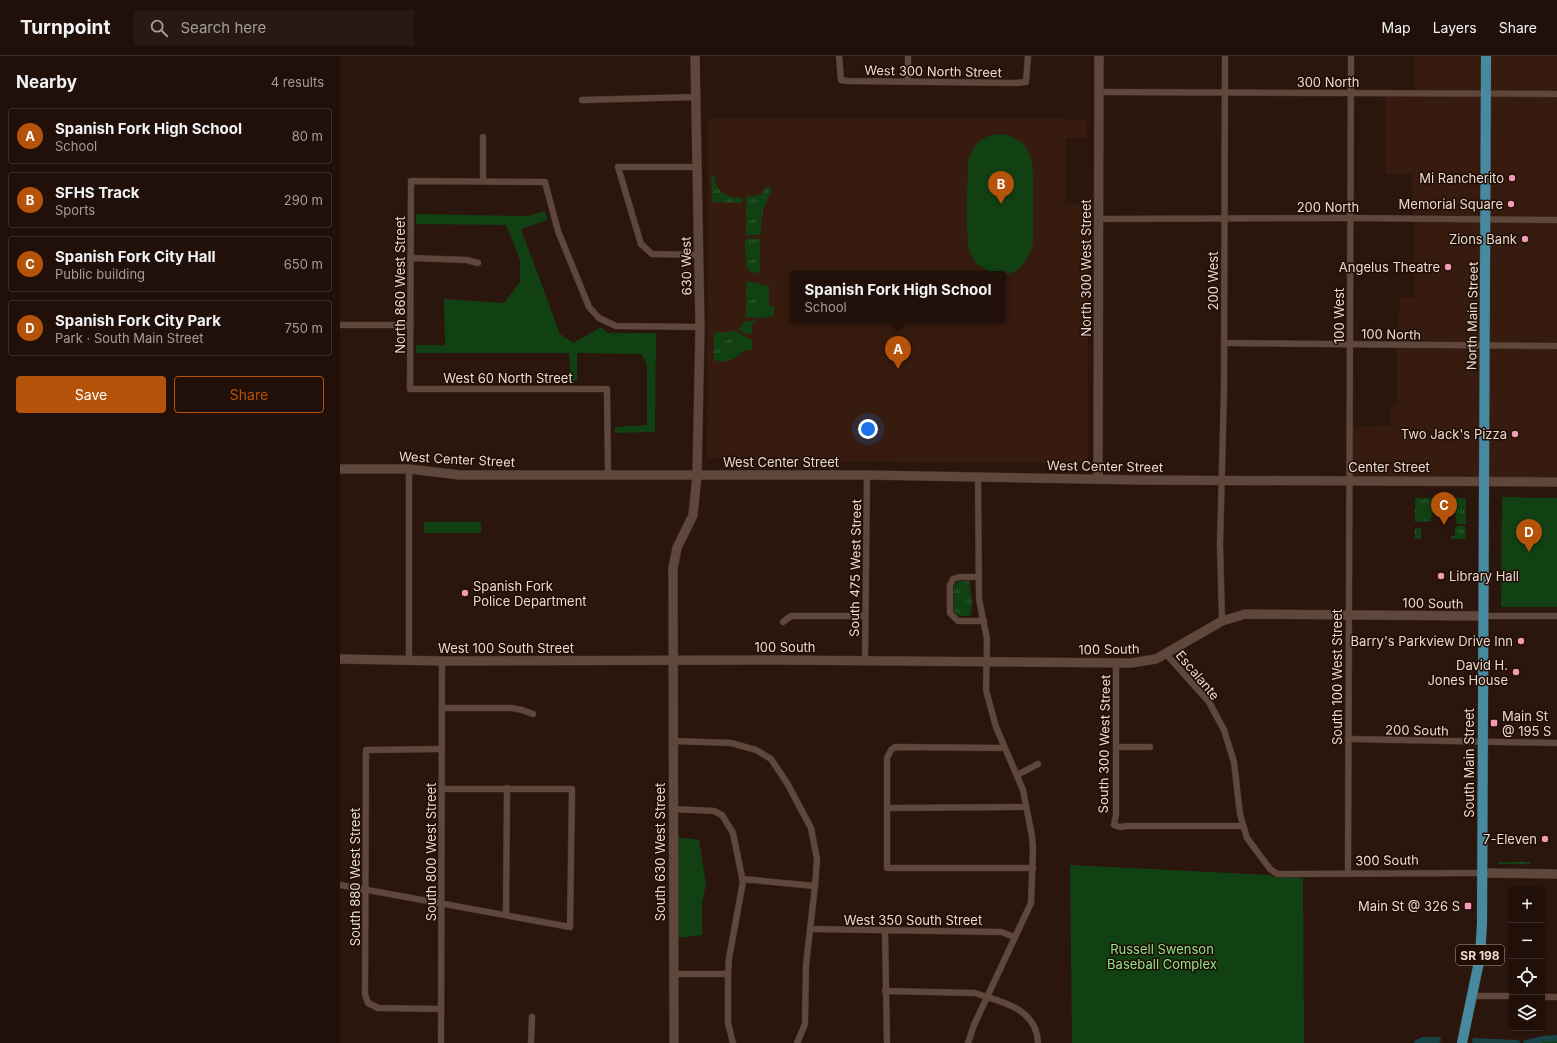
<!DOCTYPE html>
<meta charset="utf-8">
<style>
body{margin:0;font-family:Inter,sans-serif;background:#281912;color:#f1f3f6}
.controls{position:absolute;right:12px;bottom:12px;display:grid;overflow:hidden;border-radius:4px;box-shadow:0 1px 3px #0004}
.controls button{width:36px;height:36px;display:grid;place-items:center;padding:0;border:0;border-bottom:1px solid #3d302a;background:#201009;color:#f1f3f6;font:20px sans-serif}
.you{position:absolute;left:528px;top:373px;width:14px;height:14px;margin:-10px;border:3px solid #fff;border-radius:50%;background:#1a73e8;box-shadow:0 0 0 6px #1a73e833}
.badge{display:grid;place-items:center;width:26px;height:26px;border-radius:50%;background:#b45309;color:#fff;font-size:13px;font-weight:700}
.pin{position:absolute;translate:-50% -33px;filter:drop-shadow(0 1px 2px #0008)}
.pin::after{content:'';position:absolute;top:21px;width:14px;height:12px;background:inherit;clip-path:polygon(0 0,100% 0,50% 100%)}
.popup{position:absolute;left:450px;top:215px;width:216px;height:52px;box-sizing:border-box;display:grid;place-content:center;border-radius:4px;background:#201009;filter:drop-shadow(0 1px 3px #0005);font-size:13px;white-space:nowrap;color:#a29d9c}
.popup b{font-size:15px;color:#f1f3f6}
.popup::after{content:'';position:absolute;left:50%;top:100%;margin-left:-8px;border:8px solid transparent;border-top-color:#201009}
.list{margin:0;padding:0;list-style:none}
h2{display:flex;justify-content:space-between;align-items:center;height:52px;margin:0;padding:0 16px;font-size:17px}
h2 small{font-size:13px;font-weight:400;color:#a29d9c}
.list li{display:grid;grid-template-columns:26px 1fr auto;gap:12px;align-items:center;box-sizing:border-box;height:56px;margin:0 8px 8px;padding:0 8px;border:1px solid #3d302a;border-radius:4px}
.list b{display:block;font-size:15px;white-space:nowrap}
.list p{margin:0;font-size:13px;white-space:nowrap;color:#a29d9c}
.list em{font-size:13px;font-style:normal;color:#a29d9c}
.actions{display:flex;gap:8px;padding:12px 16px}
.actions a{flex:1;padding:9px 0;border:1px solid #b45309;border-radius:4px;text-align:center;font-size:14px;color:#b45309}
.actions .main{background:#b45309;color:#fff}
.icon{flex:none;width:22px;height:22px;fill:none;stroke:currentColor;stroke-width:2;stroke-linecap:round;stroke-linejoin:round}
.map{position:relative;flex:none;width:1217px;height:987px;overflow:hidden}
header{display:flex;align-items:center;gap:24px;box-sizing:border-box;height:56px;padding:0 20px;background:#201009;border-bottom:1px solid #3d302a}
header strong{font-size:19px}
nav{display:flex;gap:22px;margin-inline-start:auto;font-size:14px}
.search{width:280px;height:36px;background:#281912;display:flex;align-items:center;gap:10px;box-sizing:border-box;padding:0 14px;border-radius:4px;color:#a29d9c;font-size:15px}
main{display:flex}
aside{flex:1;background:#201009}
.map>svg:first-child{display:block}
</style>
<header>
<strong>Turnpoint</strong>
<div class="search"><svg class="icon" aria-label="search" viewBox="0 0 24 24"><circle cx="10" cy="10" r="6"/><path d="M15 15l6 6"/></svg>Search here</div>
<nav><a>Map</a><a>Layers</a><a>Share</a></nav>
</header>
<main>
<aside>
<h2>Nearby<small>4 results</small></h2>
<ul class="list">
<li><span class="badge">A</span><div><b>Spanish Fork High School</b><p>School</p></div><em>80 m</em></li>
<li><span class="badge">B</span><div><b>SFHS Track</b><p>Sports</p></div><em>290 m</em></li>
<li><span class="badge">C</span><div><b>Spanish Fork City Hall</b><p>Public building</p></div><em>650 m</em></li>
<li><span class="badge">D</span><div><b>Spanish Fork City Park</b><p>Park · South Main Street</p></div><em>750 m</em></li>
</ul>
<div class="actions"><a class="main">Save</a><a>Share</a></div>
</aside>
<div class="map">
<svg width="1217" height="987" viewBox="0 0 1217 987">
<defs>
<pattern id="grass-tufts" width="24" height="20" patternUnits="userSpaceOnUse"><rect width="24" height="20" fill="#114113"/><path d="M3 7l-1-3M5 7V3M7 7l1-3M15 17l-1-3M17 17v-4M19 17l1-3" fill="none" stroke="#345c34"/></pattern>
</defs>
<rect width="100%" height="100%" fill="#2a160c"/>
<g fill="#361b0e" fill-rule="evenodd">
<path d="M1075 0H1217V426L1009 424 1010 371 1051 370V352L1057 349V296L1060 241 1075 242 1072 118H1046L1045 37H1075Z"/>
<path d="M720 61H725V64H746V82H725V149H748V407L441 405 367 402 368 63H719ZM453 218H663V264H453Z"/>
</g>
<g fill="url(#grass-tufts)">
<path d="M371 119 375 120C376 137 386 141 402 142V147L372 146Z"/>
<path d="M427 130 432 133 423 154 420 179H406V141L421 139Z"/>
<path d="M407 183H420V216L412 217 406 211 405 184Z"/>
<path d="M411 229 418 232 420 229V262L406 261V231Z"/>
<path d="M396 275 395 302 383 306 374 304V277Z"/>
<path d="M1075 442H1124L1126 443V468H1117L1115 457H1108L1107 455 1092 457 1091 465 1075 466Z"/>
<path d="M1117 470H1125L1126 483H1111V480H1115V472Z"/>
<rect x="1075" y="472" width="6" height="11"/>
<path d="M619 525H629C631 534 634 551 630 560H619L614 555V529Z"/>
<path d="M1159 806H1191L1190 808H1159Z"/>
</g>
<g fill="#114113">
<path d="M658 78C695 81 693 108 693 137 693 154 693 170 693 187 690 199 684 213 670 217 656 220 637 213 631 199 624 182 628 127 628 106 632 89 641 80 658 78Z"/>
<path d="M205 155 207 164 181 173 220 278 233 287 261 271 267 277H316L315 376 275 377V371L307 369V310L302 298 237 297V325H231L229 297H76V289H105L104 243 164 247 180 226V204L166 169 76 168V158L188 160Z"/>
<path d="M407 226H419V229H429V250H434V260L420 262V230L416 233 411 229 406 231Z"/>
<path d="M405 265H415V267L412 268V277L406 279 399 273Z"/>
<path d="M396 275 403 280 408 281V283H412V294H405L395 302Z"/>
<path d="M1162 441 1217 442V551H1161Z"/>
<rect x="84" y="466" width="57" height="11"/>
<path d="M338 781 359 784 366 827 362 847V879L337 882Z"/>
<path d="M730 809 930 819 934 821 963 822 964 987H732Z"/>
<path d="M1217 982V987H1186L1204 983Z"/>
</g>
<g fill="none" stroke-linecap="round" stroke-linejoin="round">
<g stroke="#194447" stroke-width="6">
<path d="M1135 985 1177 987"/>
<path d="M1077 987 1083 984H1098"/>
<path d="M1186 987 1204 983 1217 982"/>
</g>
<g stroke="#3d2e2a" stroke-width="7">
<g id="street">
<path d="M499 0 501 24 508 25 677 27 686 26 688 0"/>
<path d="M568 26V0"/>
<path d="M759 36 1217 38"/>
<path d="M242 44 356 41"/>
<path d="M143 81V125"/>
<path d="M357 111H278L301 188 312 198 359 199"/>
<path d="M760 163 1010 162 1217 164"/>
<path d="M71 202 127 204 138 207"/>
<path d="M0 269H71"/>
<path d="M884 287 1217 290"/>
<path d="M69 413V605"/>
<path d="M268 419 267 333H70L71 125 205 126 218 175 249 251 259 262 276 270 360 271"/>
<path d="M639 521H619L613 523 610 529V557L618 565H644"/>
<path d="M1143 560H1217"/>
<path d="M882 565 880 489 884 335 885 0"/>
<path d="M443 566 451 560H525"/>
<path d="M826 598 869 646 884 674 894 706 900 758 907 782 930 813 937 818H953L1142 817"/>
<path d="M525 605 527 419"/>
<path d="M776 607V759L774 769 780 771 787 770H902"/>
<path d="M102 652H172L182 654 193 658"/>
<path d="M1008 683 1217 687"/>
<path d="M333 685 391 687 416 694 431 703 447 727 471 772 477 803 475 830 466 909 465 968 457 987"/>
<path d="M776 691H810"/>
<path d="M665 692 555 691 551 694 547 702V812H693"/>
<path d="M677 719 698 708"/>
<path d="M548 752 686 751"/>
<path d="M332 753 374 755 382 759 393 777 403 826 389 902 388 918V967L393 987"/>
<path d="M1008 818 1011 0"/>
<path d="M402 823 475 830"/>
<path d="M0 829 230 871 232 733H102"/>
<path d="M166 859 167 732"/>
<path d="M470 873 661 876 675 881"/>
<path d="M545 875 547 987"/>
<path d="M333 918H388"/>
<path d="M545 935 635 937 641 939C667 947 697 955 698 987"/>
<path d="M1132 940H1172"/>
<path d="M1202 941H1217"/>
<path d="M101 953 38 952 28 947 25 938 26 694 101 693"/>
<path d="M101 987 102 605"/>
<path d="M191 987 192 961"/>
<path d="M628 987 634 969 691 847 693 794 692 780 683 734 656 671 646 634 647 583 639 543 638 421"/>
</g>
</g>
<g stroke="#3d2e2a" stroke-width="10">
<g id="secondary">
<path d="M0 413H69L120 419H527L800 424 1217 426"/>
<path d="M758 423 759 0"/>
<path d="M0 603 102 605 437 604 791 607 816 603 882 565 905 558 1143 560"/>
<path d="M1142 817 1217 818"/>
<path d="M334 987 333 512 337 492 353 459 357 419 360 271 355 0"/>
</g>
</g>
<g stroke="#3d2e2a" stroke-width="11">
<path id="primary" d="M1122 987 1140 901 1142 868 1146 0"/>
</g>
<use href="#street" stroke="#5f473c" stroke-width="6"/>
<use href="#secondary" stroke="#5f473c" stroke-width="9"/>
<use href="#primary" stroke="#47899e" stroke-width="10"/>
</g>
<g fill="#f09ab5" stroke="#200d04" stroke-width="1.5">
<circle cx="1172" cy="122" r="4"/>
<circle cx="1171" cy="148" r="4"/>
<circle cx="1185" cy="183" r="4"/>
<circle cx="1108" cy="211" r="4"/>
<circle cx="1175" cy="378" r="4"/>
<circle cx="1101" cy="520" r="4"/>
<circle cx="125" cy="537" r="4"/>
<circle cx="1181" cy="585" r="4"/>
<circle cx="1176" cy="616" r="4"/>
<rect x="1150" y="663" width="8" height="8" rx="2"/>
<circle cx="1205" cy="783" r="4"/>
<rect x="1124" y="846" width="8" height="8" rx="2"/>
</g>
<g text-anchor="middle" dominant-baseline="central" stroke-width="3" stroke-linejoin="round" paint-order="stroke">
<rect fill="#200d04" stroke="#ad9c95" stroke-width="1" x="1116" y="889" width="48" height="20" rx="3"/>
<g font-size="12" font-weight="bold" fill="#e9dad3">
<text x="1140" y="899">SR 198</text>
</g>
<g font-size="13" fill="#e9dad3" stroke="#200d04">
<text transform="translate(593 15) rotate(1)">West 300 North Street</text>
<text x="988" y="26">300 North</text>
<text x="988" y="151">200 North</text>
<text transform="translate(346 210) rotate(-91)">630 West</text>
<text transform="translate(746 212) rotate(-90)">North 300 West Street</text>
<text transform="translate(873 225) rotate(-90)">200 West</text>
<text transform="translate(60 229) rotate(-90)">North 860 West Street</text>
<text transform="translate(999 260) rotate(-90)">100 West</text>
<text transform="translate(1132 260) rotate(-89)">North Main Street</text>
<text transform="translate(1051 278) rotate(1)">100 North</text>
<text x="168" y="322">West 60 North Street</text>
<text transform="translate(117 403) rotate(3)">West Center Street</text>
<text x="441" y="406">West Center Street</text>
<text transform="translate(765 410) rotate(1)">West Center Street</text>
<text x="1049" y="411">Center Street</text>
<text transform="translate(515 512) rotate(-89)">South 475 West Street</text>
<text transform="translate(1093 547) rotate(1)">100 South</text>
<text x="445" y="591">100 South</text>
<text x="166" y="592">West 100 South Street</text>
<text transform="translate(769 593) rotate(-1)">100 South</text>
<text transform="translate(858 619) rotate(50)">Escalante</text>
<text transform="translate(997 621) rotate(-90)">South 100 West Street</text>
<text transform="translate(1077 674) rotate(1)">200 South</text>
<text transform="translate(764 688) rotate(-89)">South 300 West Street</text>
<text transform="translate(1129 707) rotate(-90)">South Main Street</text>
<text transform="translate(91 796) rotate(-90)">South 800 West Street</text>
<text transform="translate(320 796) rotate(-90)">South 630 West Street</text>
<text transform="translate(1047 804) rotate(-1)">300 South</text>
<text transform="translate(15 821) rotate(-90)">South 880 West Street</text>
<text x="573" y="864">West 350 South Street</text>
</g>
<g font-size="13" fill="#e9dad3" stroke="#200d04" text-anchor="end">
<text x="1164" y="122">Mi Rancherito</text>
<text x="1163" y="148">Memorial Square</text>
<text x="1177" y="183">Zions Bank</text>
<text x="1100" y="211">Angelus Theatre</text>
<text x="1167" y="378">Two Jack's Pizza</text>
<text x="1109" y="520" text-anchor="start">Library Hall</text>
<text x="133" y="530" text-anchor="start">Spanish Fork<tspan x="133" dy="15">Police Department</tspan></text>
<text x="1173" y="585">Barry's Parkview Drive Inn</text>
<text x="1168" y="609">David H.<tspan x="1168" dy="15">Jones House</tspan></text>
<text x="1162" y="660" text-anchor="start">Main St<tspan x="1162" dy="15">@ 195 S</tspan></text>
<text x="1197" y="783">7-Eleven</text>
<text x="1120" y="850">Main St @ 326 S</text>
</g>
<g font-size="13" fill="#8ce58c" stroke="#200d04">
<text x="822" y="893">Russell Swenson<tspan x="822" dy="15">Baseball Complex</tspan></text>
</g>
</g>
</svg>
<div class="controls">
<button>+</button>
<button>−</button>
<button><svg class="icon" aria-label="locate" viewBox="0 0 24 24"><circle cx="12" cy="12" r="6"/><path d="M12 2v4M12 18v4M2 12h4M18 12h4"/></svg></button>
<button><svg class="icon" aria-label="layers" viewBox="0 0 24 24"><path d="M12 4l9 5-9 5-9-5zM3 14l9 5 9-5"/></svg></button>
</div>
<div class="you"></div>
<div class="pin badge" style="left:558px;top:313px">A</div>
<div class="popup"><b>Spanish Fork High School</b>School</div>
<div class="pin badge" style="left:661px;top:148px">B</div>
<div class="pin badge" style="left:1104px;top:469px">C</div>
<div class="pin badge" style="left:1189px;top:496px">D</div>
</div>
</main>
